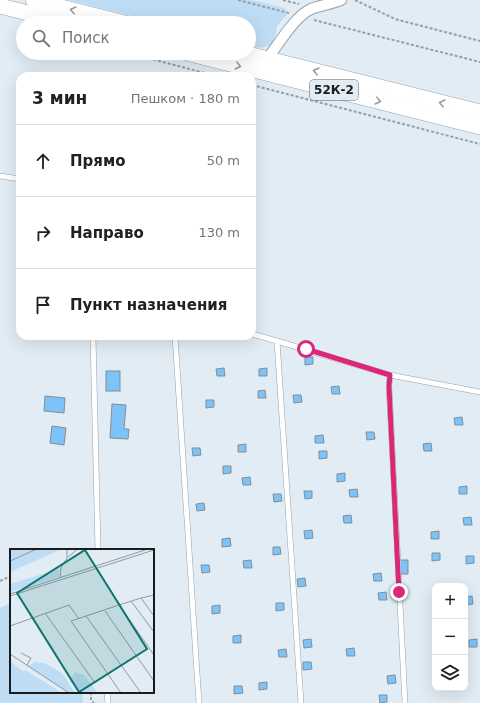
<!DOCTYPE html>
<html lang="ru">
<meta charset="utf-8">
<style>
body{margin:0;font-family:"DejaVu Sans",sans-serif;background:#f6f6f6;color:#202124}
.controls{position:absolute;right:12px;bottom:12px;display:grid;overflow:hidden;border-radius:8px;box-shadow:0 4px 16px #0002}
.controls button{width:36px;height:36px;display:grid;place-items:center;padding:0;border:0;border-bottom:1px solid #e0e0e0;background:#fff;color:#202124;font:20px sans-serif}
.stop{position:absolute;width:12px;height:12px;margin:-9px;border:3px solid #db2777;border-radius:50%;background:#fff}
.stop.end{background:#db2777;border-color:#fff;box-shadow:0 1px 4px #0008}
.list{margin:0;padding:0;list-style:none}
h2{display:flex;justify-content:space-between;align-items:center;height:52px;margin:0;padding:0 16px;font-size:17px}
h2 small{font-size:13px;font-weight:400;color:#757577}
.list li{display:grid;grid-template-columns:26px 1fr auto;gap:12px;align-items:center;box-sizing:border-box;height:72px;padding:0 16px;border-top:1px solid #e0e0e0}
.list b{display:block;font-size:15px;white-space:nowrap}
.list em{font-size:13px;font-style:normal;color:#757577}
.icon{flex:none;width:22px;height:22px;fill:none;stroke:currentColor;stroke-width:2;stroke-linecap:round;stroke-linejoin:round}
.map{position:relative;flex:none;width:480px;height:703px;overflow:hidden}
.search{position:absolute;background:#fff;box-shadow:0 4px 16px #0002;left:16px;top:16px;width:240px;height:44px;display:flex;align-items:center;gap:10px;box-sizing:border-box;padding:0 14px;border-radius:22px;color:#757577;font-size:15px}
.panel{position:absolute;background:#fff;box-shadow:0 4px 16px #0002;left:16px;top:72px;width:240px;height:268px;border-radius:12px}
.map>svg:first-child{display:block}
</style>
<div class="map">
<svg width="480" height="703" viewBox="0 0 480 703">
<rect width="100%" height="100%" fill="#e1ecf5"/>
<g fill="#beddf5">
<path d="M69 0H252L284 8 288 13 277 26 276 33 272 44 261 48 249 45V23H160Z"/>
<path d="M11 603V692H82L83 703H0V608Z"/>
</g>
<g fill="#7dc3f8" stroke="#838d96">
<path d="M305 357H313V364L305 365Z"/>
<path d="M224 368 225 376H217L216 369Z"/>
<path d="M267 368V376H259V369Z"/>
<rect x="106" y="371" width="14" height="20"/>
<path d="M339 386 340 394H332L331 387Z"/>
<path d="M265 390 266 398H258V391Z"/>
<path d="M293 395H301L302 402 294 403Z"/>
<path d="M45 396 65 398 64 413 44 411Z"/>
<path d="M206 400H214V407L206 408Z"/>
<path d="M112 404 126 405 124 429H129L128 439 110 438Z"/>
<path d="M462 417 463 425H455L454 418Z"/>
<path d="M52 426 66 428 64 445 50 443Z"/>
<path d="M366 432H374L375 439 367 440Z"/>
<path d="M323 435 324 443H315V436Z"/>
<path d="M431 443 432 451H424L423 444Z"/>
<path d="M246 444V452H238V445Z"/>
<path d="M192 448H200L201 455 193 456Z"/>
<path d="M319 451H327V458L319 459Z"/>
<path d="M223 466H231V473L223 474Z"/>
<path d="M345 473V481L337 482V474Z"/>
<path d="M250 477 251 485H243L242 478Z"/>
<path d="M467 486V494H459V487Z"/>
<path d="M357 489 358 497H350L349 490Z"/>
<path d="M304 491H312V498L305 499Z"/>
<path d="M273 494H281L282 501 274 502Z"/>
<path d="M204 503 205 510 197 511 196 504Z"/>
<path d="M351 515 352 523H344L343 516Z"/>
<path d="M471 517 472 525H464L463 518Z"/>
<path d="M312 530 313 538 305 539 304 531Z"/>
<path d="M439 531V539H431V532Z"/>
<path d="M230 538 231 546 222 547V539Z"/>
<path d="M273 547H280L281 554 273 555Z"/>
<path d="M432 553H440V560L432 561Z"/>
<path d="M466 556H474V563L466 564Z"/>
<path d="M251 560 252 568H244L243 561Z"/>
<path d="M399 560H408V574H400Z"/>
<path d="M201 565H209L210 572 202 573Z"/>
<path d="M381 573 382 581H374L373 574Z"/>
<path d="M305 578 306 586 298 587 297 579Z"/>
<path d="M386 592 387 600H379L378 593Z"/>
<path d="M472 596 473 604 465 605V597Z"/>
<path d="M276 603H284V610L276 611Z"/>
<path d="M220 605V613L212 614V606Z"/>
<path d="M241 635V643H233V636Z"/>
<path d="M311 639 312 647 304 648 303 640Z"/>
<path d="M477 639V647H469V640Z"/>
<path d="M354 648 355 656H347L346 649Z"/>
<path d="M286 649 287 657H279L278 650Z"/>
<path d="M303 662H311L312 669 303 670Z"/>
<path d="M395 675 396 683 388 684 387 676Z"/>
<path d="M267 682V689L259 690V683Z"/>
<path d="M234 686H242L243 693 234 694Z"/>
<path d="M379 695H387V702L380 703Z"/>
</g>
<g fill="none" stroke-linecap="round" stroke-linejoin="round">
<g stroke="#97a2aa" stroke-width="6">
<g id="lane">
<path d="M0 176 20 179"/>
<path d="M252 334 277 341 390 375 480 392"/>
<path d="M93 336 98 550"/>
<path d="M175 336 199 703"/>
<path d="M277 341 301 703"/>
<path d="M390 375 389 386 405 703"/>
<path d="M107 692 108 703"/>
</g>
</g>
<g stroke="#97a2aa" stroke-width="12">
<path id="street" d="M267 59C279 44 294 17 311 9 321 5 332 4 341 0"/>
</g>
<g stroke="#97a2aa" stroke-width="16">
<g id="primary">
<path d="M33 0 125 23"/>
<path d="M0 6 68 23"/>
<path d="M187 53 480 127"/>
<path d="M244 53 480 112"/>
</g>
</g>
<g stroke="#979fa6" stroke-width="2" stroke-dasharray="3 2" stroke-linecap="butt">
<path d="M238 0 289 13"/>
<path d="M283 0 299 4"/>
<path d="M355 0 395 19 480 41"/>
<path d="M314 20 480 62"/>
<path d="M129 53 216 76"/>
<path d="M252 85 480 144"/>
<path d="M0 581 11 576"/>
<path d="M91 692V700L94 703"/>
</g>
<use href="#lane" stroke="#fff" stroke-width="5"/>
<use href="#street" stroke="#fff" stroke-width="10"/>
<use href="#primary" stroke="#fff" stroke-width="15"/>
</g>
<defs><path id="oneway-chevron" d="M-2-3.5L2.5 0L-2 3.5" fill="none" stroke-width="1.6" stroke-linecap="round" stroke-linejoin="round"/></defs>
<g stroke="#97999a">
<use href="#oneway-chevron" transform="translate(73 10) rotate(-166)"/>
<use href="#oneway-chevron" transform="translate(238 66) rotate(14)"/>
<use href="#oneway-chevron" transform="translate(316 71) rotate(-166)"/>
<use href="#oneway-chevron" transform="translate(378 101) rotate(14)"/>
<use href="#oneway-chevron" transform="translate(442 103) rotate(-166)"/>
</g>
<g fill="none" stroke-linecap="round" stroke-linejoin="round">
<path stroke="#db2777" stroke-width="5" d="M306 349 390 375 389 386 399 592"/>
</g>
<g text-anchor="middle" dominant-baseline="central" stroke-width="3.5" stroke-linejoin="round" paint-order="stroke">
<rect fill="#e1ecf5" stroke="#545a5f" stroke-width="1" x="310" y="80" width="48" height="20" rx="3"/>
<g font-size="12" font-weight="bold" fill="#181c1f">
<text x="334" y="90">52К-2</text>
</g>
</g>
<g transform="translate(10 549)">
<rect width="144" height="144" fill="#e1ecf5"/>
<path d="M0 0H52L0 23ZM49 20 48 28 0 43V35ZM0 112 12 122H17L52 144H0ZM25 113 34 114 52 124 65 144H59L18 117ZM65 123 74 126 88 144H70L60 132Z" fill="#beddf5"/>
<path fill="none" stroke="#91999f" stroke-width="1" d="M58 8 68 0M0 12 27 0M50 28 51 19 57 9V0M0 45 138 0M144 46 131 49 144 67M0 47 144 1M121 52 144 83M109 56 131 49M95 62 144 132M35 64 85 134M76 67 131 144M0 77 59 56 69 70M11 104 21 109 17 116M0 105 59 144M111 144 61 72 109 56 144 106"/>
<path fill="#0f766e" fill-opacity="0.15" stroke="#0f766e" stroke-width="2" d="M75 1 137 100 69 143 7 44Z"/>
<rect width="144" height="144" fill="none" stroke="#181c1f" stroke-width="2"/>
</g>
</svg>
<div class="controls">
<button>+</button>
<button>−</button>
<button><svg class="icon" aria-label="layers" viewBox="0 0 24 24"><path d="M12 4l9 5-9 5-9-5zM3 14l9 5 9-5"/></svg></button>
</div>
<div class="stop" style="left:306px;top:349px"></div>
<div class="stop end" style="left:399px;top:592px"></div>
<div class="search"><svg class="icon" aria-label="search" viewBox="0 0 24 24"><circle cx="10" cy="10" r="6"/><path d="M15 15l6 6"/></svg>Поиск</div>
<section class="panel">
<h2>3 мин<small>Пешком · 180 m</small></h2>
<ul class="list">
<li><svg class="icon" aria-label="ahead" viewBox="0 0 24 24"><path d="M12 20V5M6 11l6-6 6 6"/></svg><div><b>Прямо</b></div><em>50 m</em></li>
<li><svg class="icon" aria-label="right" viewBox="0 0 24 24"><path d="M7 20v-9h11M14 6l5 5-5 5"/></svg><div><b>Направо</b></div><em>130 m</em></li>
<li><svg class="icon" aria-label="arrive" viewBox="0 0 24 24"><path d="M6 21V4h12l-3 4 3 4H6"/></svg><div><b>Пункт назначения</b></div></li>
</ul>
</section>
</div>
